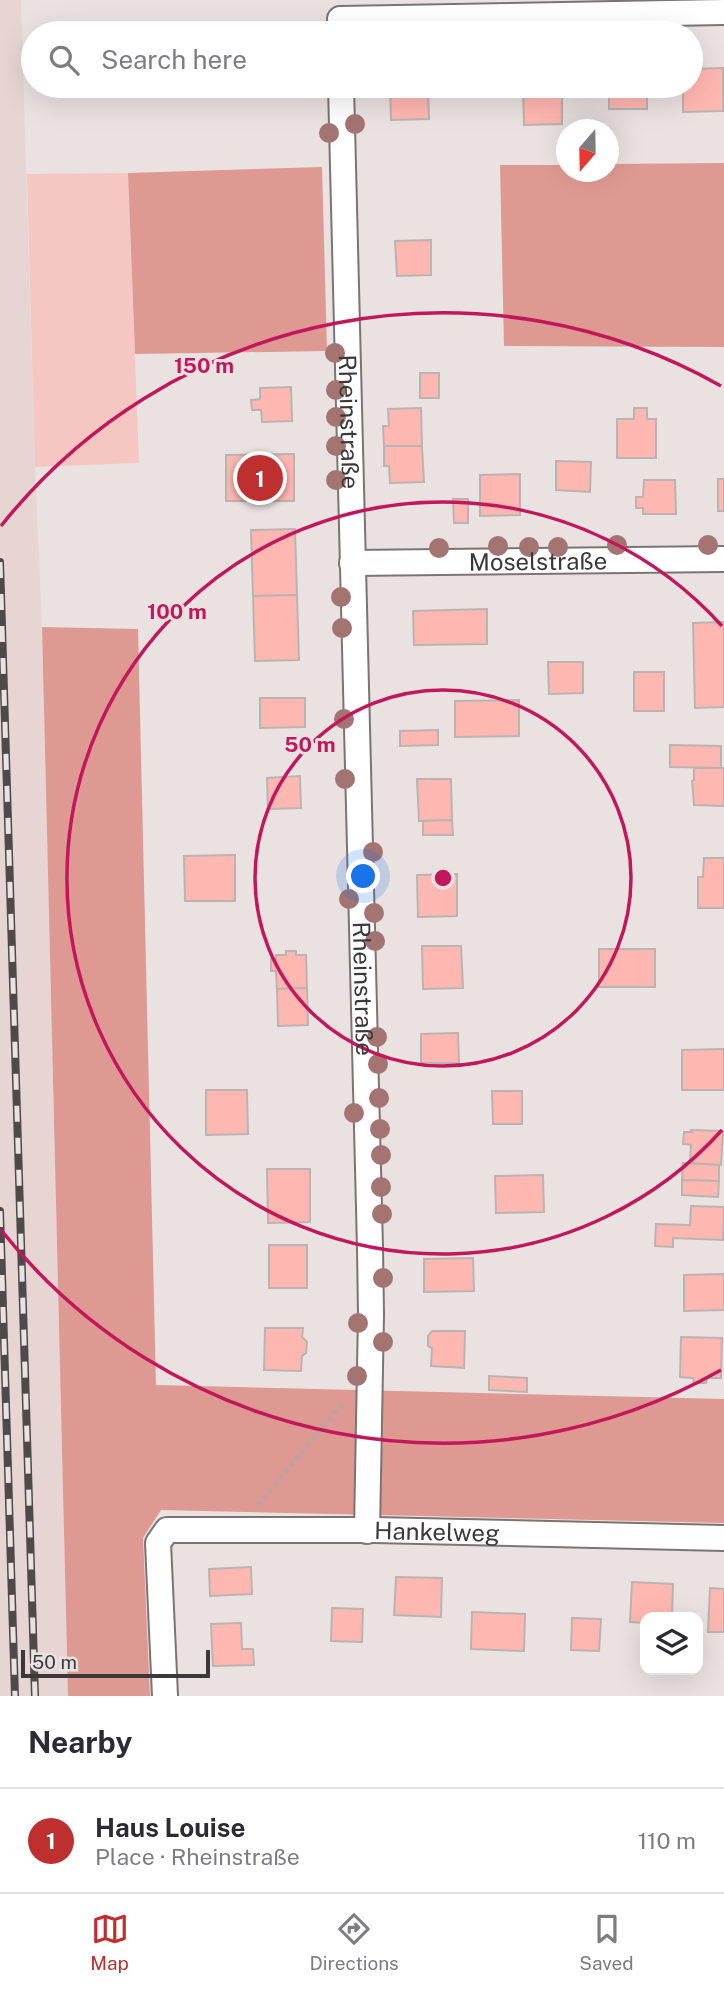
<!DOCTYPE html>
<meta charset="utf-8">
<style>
body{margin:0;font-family:"Public Sans",sans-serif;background:#f7f7f7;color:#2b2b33}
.controls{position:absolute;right:21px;bottom:21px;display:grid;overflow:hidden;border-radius:14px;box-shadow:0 7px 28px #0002}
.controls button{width:63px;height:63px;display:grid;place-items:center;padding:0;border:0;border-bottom:2px solid #e1e1e2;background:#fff;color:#2b2b33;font:35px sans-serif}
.compass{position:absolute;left:556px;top:119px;width:63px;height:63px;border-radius:50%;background:#fff;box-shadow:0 7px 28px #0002;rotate:200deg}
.scale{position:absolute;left:21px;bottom:18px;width:189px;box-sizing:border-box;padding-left:7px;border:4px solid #3b3838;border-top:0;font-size:19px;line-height:24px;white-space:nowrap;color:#3b3838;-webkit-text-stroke:5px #eae2e1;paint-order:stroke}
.you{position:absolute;left:364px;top:877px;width:24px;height:24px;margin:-18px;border:5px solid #fff;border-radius:50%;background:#1a73e8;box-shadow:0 0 0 10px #1a73e833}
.badge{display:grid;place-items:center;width:46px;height:46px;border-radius:50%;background:#be2f2f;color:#fff;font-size:23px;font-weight:700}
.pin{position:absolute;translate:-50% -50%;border:4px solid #fff;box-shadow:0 2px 7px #0006}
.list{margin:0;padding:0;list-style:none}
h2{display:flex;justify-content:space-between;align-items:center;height:91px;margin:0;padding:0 28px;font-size:30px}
h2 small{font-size:23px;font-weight:400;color:#7c7c81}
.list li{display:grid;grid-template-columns:46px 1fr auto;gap:21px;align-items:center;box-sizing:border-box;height:105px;padding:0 28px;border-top:2px solid #e1e1e2}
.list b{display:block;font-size:26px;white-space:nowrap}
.list p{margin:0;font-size:23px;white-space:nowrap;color:#7c7c81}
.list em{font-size:23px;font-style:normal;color:#7c7c81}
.icon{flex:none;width:38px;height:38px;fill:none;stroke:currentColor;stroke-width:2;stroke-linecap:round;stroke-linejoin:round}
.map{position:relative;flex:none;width:724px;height:1696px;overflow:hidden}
.search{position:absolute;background:#fff;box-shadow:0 7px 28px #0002;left:21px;right:21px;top:21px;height:77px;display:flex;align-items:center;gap:18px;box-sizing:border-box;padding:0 24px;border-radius:38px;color:#7c7c81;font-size:26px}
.sheet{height:196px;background:#fff}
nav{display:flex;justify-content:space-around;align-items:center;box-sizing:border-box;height:98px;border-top:2px solid #e1e1e2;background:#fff;font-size:19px;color:#7c7c81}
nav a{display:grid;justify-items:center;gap:4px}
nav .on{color:#be2f2f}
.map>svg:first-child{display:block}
</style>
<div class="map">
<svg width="724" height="1696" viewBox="0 0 724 1696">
<rect width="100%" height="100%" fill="#eae2e1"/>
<path fill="#e6d5d3" d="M0 0H21L35 467 42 627 68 1696H0Z"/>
<path fill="#f6c7c2" d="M128 173 139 463 35 467 27 174Z"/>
<g fill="#dd9992">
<path d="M724 163V347L504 346 500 165H566V172H608L609 164Z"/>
<path d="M322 167 327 351 135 354 128 173Z"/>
<path d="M42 627 138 629 156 1385 724 1399V1523L161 1510 143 1538 150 1696H68Z"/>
</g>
<g fill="#ffb8b1" stroke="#bbb3b2" stroke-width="2">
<path d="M723 68V111L683 112V86H691V69Z"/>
<path d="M390 86H428L429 119 391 120Z"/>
<path d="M523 86H562V124L524 125Z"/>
<rect x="609" y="86" width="38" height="23"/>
<path d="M431 240V275L397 276 395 241Z"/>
<rect x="420" y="373" width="19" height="25"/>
<path d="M291 387 292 421 262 422 261 410H252L251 400 260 399V388Z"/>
<path d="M421 408 422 446H384L383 426H389L388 409Z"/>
<path d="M634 408H647V419H656V458H617V419H634Z"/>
<path d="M384 446H422L424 482 390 483 389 466H384Z"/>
<path d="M294 454V501H226V455Z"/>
<path d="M556 461 591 462 590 492 556 490Z"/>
<path d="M520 474V515L480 516V475Z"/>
<rect x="718" y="479" width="6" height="32"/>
<path d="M644 480H675L676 514H643V508H636V497H643Z"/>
<path d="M453 499H468V523H454Z"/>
<path d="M295 529 297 595 253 596 251 530Z"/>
<path d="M297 595 299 660 255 661 253 596Z"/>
<path d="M487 609V644L414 645 413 611Z"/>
<path d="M724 622V707L695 708 693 623Z"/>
<path d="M548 662H583V693L549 694Z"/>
<rect x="634" y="672" width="30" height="39"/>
<path d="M260 698H305V727L260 728Z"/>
<path d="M519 700V736L455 737V701Z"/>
<path d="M438 730V745L400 746V731Z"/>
<path d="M670 745 721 746V768L670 767Z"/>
<path d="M694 768H724V806L694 805 692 781 694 780Z"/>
<path d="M300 776 301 808 268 809 267 778Z"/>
<path d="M417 779H451L452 820 419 821Z"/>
<path d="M452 820 453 835H423V821Z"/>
<path d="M235 855V901H185L184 856Z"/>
<path d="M704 858H724V908H698V877H703Z"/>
<path d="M457 874V916L418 917 417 875Z"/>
<path d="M422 946H461L463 988 423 989Z"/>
<rect x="599" y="949" width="56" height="38"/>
<path d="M286 951H296V955H306L307 988 277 989 276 971H271V959H276V955H286Z"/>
<path d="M307 988 308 1025 278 1026 277 989Z"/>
<path d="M458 1033 459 1063H421V1034Z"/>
<path d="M724 1049V1090H682V1050Z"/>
<path d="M206 1090H247L248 1134 206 1135Z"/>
<path d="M492 1091H522V1124H493Z"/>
<path d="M691 1130 723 1131 721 1165 690 1163 691 1145 683 1144 684 1132H692Z"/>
<path d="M683 1163 719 1165V1181L682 1180Z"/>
<path d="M267 1169H310V1222L268 1223Z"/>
<path d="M543 1175 544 1212 496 1213 495 1176Z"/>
<path d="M682 1180 719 1181 718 1197 682 1195Z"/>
<path d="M691 1206 724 1207 723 1240 673 1238V1247L655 1246 656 1224 690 1225Z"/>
<rect x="269" y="1245" width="38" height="43"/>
<path d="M473 1258 474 1291 424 1292V1259Z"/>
<path d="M724 1274V1310L684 1311V1275Z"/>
<path d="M265 1328H303L302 1337 307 1342 306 1353 302 1356 301 1371 264 1370Z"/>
<path d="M432 1331H465L464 1368 431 1366 432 1348 428 1346V1336Z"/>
<path d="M681 1337 722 1338 721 1378H707L706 1383H694L693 1378 680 1377Z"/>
<path d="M489 1376 527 1378V1392L489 1390Z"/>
<path d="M251 1567 252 1594 210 1596 209 1569Z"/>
<path d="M396 1577 442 1578 441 1617 394 1615Z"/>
<path d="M632 1582 673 1584 672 1617H645V1623L630 1622Z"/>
<path d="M710 1588 724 1589V1632H708Z"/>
<path d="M332 1608 363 1609 362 1642 331 1641Z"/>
<path d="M472 1612 525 1614 524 1651 471 1649Z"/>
<path d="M572 1618 601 1619 599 1651 571 1650Z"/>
<path d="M241 1623 242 1649H253L254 1665 213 1666 211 1624Z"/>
</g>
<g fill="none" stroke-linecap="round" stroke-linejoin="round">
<g stroke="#7b7473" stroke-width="28">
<g id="minor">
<path d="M340 19 724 12"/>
<path id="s1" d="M341 86 370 1248 371 1314 367 1531"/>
<path id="s2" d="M352 563 724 559"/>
<path id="s3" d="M165 1696 158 1543 167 1530H374L724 1538"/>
</g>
</g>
<path stroke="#afa9a8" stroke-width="4.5" stroke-dasharray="3.5 5" stroke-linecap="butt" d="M258 1505 344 1402"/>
<use href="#minor" stroke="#fff" stroke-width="24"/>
<g stroke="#4d4a49" stroke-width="8">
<g id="rail">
<path d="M0 562 35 1696"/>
<path d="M0 1211 15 1696"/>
</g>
</g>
<use href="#rail" stroke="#eae2e1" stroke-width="5" stroke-dasharray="16" stroke-linecap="butt"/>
</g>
<g fill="#a37472">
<circle cx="355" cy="124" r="10"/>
<circle cx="329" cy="133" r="10"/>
<circle cx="335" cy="353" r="10"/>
<circle cx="336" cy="390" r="10"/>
<circle cx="336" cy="417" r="10"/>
<circle cx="336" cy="446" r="10"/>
<circle cx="336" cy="480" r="10"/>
<circle cx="617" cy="545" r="10"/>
<circle cx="708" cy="545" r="10"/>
<circle cx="498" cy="546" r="10"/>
<circle cx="529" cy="547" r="10"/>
<circle cx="558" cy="547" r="10"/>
<circle cx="439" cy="548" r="10"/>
<circle cx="341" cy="597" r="10"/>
<circle cx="342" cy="628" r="10"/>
<circle cx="344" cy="719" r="10"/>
<circle cx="345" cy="779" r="10"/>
<circle cx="373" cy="852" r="10"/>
<circle cx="349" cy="899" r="10"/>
<circle cx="374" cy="913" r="10"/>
<circle cx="375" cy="941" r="10"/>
<circle cx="377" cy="1037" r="10"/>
<circle cx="378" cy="1064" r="10"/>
<circle cx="379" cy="1098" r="10"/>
<circle cx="354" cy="1113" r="10"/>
<circle cx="380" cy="1129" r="10"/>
<circle cx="381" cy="1155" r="10"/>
<circle cx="381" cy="1187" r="10"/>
<circle cx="382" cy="1214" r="10"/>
<circle cx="383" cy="1278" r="10"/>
<circle cx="358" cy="1323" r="10"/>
<circle cx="383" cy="1342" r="10"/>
<circle cx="357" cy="1376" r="10"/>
</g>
<g fill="none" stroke="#c2185b" stroke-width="3.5">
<circle cx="443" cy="878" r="188"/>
<path d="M722 1130A376 376 0 1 1 722 626"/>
<path d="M721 1370A565 565 0 0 1 1 1230M1 526A565 565 0 0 1 721 386"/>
</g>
<g text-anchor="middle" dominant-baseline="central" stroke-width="6" stroke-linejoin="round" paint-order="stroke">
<g font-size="24" fill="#3b3838" stroke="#eae2e1">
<text stroke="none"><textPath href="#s1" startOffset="336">Rheinstraße</textPath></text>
<text stroke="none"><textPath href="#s2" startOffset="186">Moselstraße</textPath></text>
<text stroke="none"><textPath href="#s1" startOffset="903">Rheinstraße</textPath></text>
<text stroke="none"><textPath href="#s3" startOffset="439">Hankelweg</textPath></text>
</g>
</g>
<circle cx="443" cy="878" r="10" fill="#c2185b" stroke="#eae2e1" stroke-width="3.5"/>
<g font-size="21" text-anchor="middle" font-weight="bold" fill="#c2185b" stroke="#eae2e1" stroke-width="6" stroke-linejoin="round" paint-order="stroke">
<text x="204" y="373">150 m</text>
<text x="177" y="619">100 m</text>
<text x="310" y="752">50 m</text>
</g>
</svg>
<div class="controls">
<button><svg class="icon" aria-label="layers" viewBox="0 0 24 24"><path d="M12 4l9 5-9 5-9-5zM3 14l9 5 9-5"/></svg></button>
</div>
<svg class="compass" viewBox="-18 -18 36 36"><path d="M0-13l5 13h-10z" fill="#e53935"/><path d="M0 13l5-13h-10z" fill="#7c7c81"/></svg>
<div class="scale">50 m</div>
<div class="you"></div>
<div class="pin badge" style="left:260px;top:478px">1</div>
<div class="search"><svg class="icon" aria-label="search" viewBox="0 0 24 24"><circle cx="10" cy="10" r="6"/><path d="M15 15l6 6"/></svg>Search here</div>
</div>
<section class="sheet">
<h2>Nearby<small></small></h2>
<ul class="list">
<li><span class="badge">1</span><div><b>Haus Louise</b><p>Place · Rheinstraße</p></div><em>110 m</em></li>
</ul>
</section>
<nav>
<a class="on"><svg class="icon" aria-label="map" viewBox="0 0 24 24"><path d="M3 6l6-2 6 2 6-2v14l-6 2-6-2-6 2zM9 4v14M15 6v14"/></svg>Map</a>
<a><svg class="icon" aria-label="directions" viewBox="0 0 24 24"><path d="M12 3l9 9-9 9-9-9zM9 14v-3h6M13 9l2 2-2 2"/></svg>Directions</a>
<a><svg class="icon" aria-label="saved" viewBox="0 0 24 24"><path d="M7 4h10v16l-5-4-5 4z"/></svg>Saved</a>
</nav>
